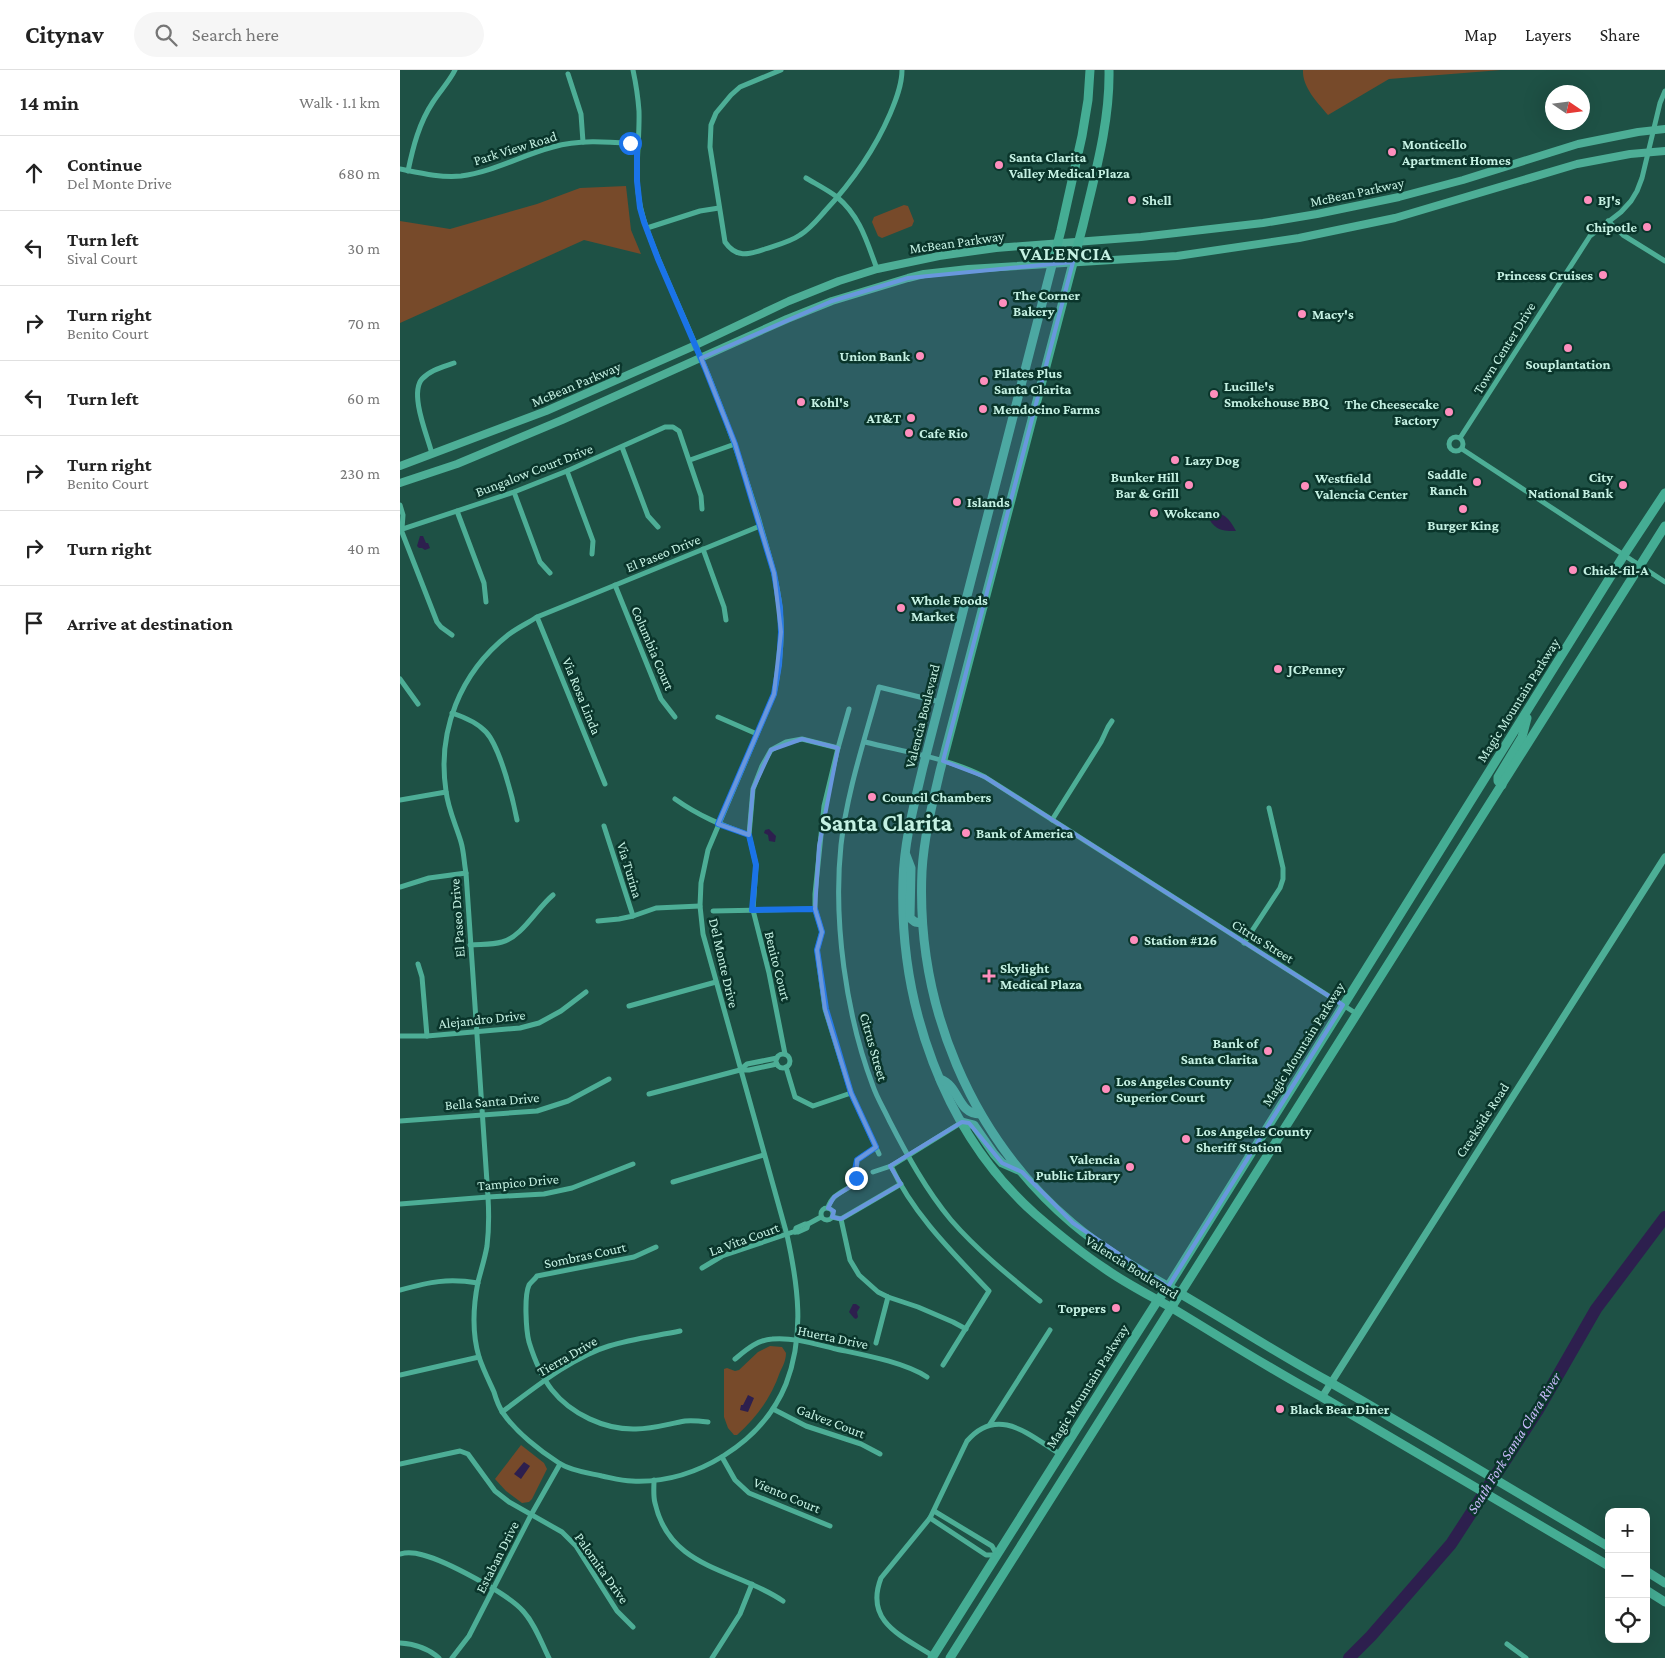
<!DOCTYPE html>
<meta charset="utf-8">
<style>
body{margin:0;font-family:"Crimson Pro",serif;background:#f6f6f6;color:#222}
.controls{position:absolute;right:15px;bottom:15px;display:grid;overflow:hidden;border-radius:10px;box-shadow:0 5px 20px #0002}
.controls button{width:45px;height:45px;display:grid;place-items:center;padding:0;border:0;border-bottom:1px solid #e0e0e0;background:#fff;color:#222;font:25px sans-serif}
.compass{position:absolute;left:1145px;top:15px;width:45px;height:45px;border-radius:50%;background:#fff;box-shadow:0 5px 20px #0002;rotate:103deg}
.stop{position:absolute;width:15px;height:15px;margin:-11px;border:4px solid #1a73e8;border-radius:50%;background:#fff}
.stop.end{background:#1a73e8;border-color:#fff;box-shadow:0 1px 5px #0008}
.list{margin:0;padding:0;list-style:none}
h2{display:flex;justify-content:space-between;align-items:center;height:65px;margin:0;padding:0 20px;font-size:21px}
h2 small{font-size:16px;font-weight:400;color:#767676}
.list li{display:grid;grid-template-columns:32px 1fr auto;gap:15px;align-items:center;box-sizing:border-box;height:75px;padding:0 20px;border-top:1px solid #e0e0e0}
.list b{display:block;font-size:19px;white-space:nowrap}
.list p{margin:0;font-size:16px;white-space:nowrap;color:#767676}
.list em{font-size:16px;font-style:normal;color:#767676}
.icon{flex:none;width:28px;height:28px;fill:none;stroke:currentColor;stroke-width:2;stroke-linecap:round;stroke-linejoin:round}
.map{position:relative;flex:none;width:1265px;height:1588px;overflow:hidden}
header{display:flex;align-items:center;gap:30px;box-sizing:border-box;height:70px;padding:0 25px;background:#fff;border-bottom:1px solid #e0e0e0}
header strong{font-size:24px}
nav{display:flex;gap:28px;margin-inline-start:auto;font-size:18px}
.search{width:350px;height:45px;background:#f6f6f6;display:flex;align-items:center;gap:12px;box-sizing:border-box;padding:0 18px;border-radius:28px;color:#767676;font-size:19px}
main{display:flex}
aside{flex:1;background:#fff}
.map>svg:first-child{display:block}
</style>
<header>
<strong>Citynav</strong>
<div class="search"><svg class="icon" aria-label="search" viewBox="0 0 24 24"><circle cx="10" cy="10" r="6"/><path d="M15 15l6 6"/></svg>Search here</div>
<nav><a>Map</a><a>Layers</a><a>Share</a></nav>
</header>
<main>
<aside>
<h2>14 min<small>Walk · 1.1 km</small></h2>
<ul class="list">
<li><svg class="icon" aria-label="ahead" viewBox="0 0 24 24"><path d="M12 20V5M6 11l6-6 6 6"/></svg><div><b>Continue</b><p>Del Monte Drive</p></div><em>680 m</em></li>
<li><svg class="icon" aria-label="left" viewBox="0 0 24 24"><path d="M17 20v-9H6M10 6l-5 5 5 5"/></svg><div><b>Turn left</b><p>Sival Court</p></div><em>30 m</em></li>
<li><svg class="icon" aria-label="right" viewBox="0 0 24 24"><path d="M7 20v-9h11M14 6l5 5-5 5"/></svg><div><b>Turn right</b><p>Benito Court</p></div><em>70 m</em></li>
<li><svg class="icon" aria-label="left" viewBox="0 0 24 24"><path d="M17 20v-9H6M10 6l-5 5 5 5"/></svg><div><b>Turn left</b></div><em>60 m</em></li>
<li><svg class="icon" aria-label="right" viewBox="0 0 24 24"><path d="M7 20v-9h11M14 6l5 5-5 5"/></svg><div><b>Turn right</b><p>Benito Court</p></div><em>230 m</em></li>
<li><svg class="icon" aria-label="right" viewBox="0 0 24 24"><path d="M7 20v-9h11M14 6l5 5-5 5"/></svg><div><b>Turn right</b></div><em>40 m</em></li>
<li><svg class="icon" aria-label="arrive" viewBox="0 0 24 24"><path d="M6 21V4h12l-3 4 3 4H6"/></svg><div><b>Arrive at destination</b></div></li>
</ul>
</aside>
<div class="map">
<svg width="1265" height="1588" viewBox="0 0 1265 1588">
<rect width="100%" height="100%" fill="#1e5145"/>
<g fill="#774a2a">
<path d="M903 0H1101L989 9 928 45C918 33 902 17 903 0Z"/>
<path d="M226 116 231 160 241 184 184 170 0 253V151L50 159 137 134 180 118Z"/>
<path d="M504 135 508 136 514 151 512 156 482 168 478 166 472 152 474 147Z"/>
<path d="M370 1276 382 1277 386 1283C386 1290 383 1296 380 1302 371 1328 357 1347 337 1365H334L328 1358 324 1347V1299L327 1298 335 1301 339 1300 358 1282Z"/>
<path d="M121 1375 144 1393 147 1399 132 1429 129 1432 122 1433 106 1421 95 1409Z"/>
</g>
<g fill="#2d1f4e">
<path d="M810 440C826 445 828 447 836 461 819 462 811 457 806 441Z"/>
<path d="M20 466H23L26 473H28L30 478 25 480 22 478H19L17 476Z"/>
<path d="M369 759 376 766 375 772 369 771 368 765 364 763 365 760Z"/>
<path d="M453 1234H456L460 1237 457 1242 458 1247 456 1249 454 1248 449 1242Z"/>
<path d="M348 1325 354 1328 348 1342 340 1340 341 1335H343Z"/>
<path d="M124 1392 130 1396 121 1409 114 1404Z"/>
</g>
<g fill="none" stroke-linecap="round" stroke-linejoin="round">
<path stroke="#2d1f4e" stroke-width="12" d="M949 1588 971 1566 1051 1474 1138 1340 1196 1239 1265 1147"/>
<g stroke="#4dae96" stroke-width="5">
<path d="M233 0C236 14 238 27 239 41 240 74 233 107 241 139 244 153 249 165 254 178 265 206 278 234 290 262 317 323 340 386 359 450 367 479 377 508 380 538 383 567 380 596 374 624L308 780 301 813 300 836 303 864 387 1165C398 1215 405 1265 386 1314 362 1373 295 1414 232 1411 222 1411 212 1408 202 1406 189 1403 171 1401 159 1393 140 1381 116 1362 103 1343 99 1337 96 1329 94 1322 89 1311 83 1299 79 1287 72 1263 73 1237 78 1212 81 1200 85 1188 87 1176 89 1159 89 1143 88 1127L66 803C64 793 64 782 61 772 56 755 48 739 46 721 37 661 60 603 108 565 117 558 128 553 137 547L360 456"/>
<path d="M381 0 340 17 331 25 316 43 311 55 310 77 325 172C336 188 348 185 365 179 377 175 390 172 400 165 410 159 417 150 425 141 452 112 474 81 490 44 496 30 502 15 502 0"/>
<path d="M168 4 181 44 183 72"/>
<path d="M0 99C20 103 41 108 61 106 93 102 122 85 153 77 180 69 210 72 237 74"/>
<path d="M8 101C13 77 19 53 33 32 40 21 49 12 55 0"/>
<path d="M406 108C416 114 428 120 437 127 460 146 467 172 477 199"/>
<path d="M1208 151 1223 165 1265 191"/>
<path d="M247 158 300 141 319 138"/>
<circle cx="1056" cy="374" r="7"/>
<path d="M1060 368 1190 166 1221 142 1231 131 1237 121 1242 108 1260 33 1265 21"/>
<path d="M222 377 248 446 258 457"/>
<path d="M1062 379 1265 512"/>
<path d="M32 384C28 367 9 324 22 309 30 300 43 297 54 293"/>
<path d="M290 390 335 374"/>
<path d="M167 401 193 471 192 484"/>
<path d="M114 422 140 492 150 503"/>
<path d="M0 435 3 445 2 459"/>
<path d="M57 441 84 513 86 532"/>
<path d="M0 457 37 552 41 557 52 565"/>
<path d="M0 460 114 422 167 401 265 357H273L279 361 301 426 302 439"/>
<path d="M303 479 324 537 326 550"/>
<path d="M215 515 261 629 275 647"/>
<path d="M137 547 205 714"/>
<path d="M0 609 18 634"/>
<path d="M540 632 479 617C465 669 447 721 441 775 433 851 446 945 473 1016 477 1028 484 1039 489 1050 507 1085 526 1120 551 1150 577 1180 609 1206 640 1231"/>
<path d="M449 639 438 678 424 736 415 824V839L422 862 417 880 425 939 451 1023 479 1084"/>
<path d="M52 643C64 647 77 652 86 662 100 677 113 729 117 750"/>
<path d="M318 647 357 664"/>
<path d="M465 672C505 682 548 688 585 707L957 944"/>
<path d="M275 729C299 746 321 755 349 765"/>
<path d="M0 730 46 722"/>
<path d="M652 750 701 672 708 657 712 651"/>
<path d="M0 817 29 808 66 803"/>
<path d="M313 841 415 839"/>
<path d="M233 846 256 838 300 836"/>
<path d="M198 851 219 849 233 846 204 756"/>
<path d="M844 873 880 818 883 809V798L869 738"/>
<path d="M70 875C80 874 92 875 102 872 122 867 137 838 153 825"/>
<path d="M18 894 22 907 27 966"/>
<path d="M229 936 316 912"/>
<path d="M0 966H27L120 958 139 953 161 941 186 922"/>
<circle cx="383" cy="991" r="7"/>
<path d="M385 984 369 903 353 840 356 795 349 765 353 719 362 696 371 680 386 672 402 669 438 678"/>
<path d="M386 997 395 1027 413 1036 451 1023"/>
<path d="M340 1000 347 994 377 988"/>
<path d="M249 1024 340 1000H349L377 994"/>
<path d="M0 1051 137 1041 168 1031 209 1009"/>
<path d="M491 1096C513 1144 553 1183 589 1221L543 1295"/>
<path d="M473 1102 491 1096 562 1052"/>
<path d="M273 1112 364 1085"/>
<path d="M0 1134 88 1127 144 1124 172 1118 233 1094"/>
<circle cx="427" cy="1144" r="6"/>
<path d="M428 1138C431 1125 444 1121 455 1114L457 1090 476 1077"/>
<path d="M432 1147 441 1149 501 1114"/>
<path d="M441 1149 450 1190 459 1205 478 1222 488 1227 518 1237 553 1252 566 1259"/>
<path d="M395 1162 396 1158 405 1154H408"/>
<path d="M256 1177 234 1187 137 1206C135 1209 131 1212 129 1215 124 1226 126 1260 129 1272 134 1288 141 1306 152 1320 171 1344 205 1360 236 1359 253 1359 268 1354 285 1351 292 1350 300 1351 308 1352"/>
<path d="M302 1198 322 1186 393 1162H398L407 1158 408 1154 421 1147"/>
<path d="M0 1220C30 1212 47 1208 78 1213"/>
<path d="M476 1273 488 1227"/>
<path d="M335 1289C346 1280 357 1270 372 1269 393 1267 415 1274 436 1279 464 1285 504 1292 527 1307"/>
<path d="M0 1305 79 1287"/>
<path d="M373 1339 406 1356 461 1374 480 1384"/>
<path d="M102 1342C133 1319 172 1287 209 1276 231 1269 256 1266 280 1261"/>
<path d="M590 1354 650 1260"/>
<path d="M322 1387 335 1410 349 1423 430 1456"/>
<path d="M0 1394 60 1381 68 1384 95 1421 109 1432 162 1462 176 1476 217 1541 233 1557"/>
<path d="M254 1410C254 1417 253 1426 255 1433 270 1500 335 1498 383 1531"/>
<path d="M530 1448 586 1485H597L592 1476 534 1441"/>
<path d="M0 1484C7 1482 16 1483 23 1485 46 1491 107 1523 123 1541 135 1554 141 1572 149 1588"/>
<path d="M0 1573C15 1574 28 1578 39 1588"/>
<path d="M1107 1574 1126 1588"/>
<path d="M533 1586C502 1566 464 1552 481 1508L530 1448 567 1371C598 1335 629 1365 660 1384"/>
<path d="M52 1588 69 1566 131 1445 160 1394"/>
<path d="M312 1588 340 1544 352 1514"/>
</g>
<path stroke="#4dae96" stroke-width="7" d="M922 1327 1265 787"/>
<g stroke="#4dae96" stroke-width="8">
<path d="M0 396 146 341 296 275 389 231 439 211 477 199 539 186 596 178 741 167 863 153 917 144 999 127 1063 110 1178 74 1238 62 1265 59"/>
<path d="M0 413 57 394 162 350 387 249 432 231 508 208 524 204 568 199 777 186 899 168 995 148 1177 94 1230 84 1265 81"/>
</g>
<g stroke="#45ad94" stroke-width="9">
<path d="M690 0 688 30 682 66 661 160 523 697C514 735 504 772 503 811 499 933 543 1062 635 1144 657 1163 680 1182 704 1198 725 1213 749 1225 772 1238 822 1268 870 1299 922 1327L1209 1496"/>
<path d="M709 0C710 52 695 104 683 155L540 701C532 735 524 767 522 801 516 935 570 1066 672 1153 705 1181 743 1202 781 1224 829 1252 877 1283 926 1310 963 1331 998 1352 1034 1373 1092 1408 1151 1442 1209 1477"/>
<path d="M1102 715 1098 711V707L1122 667 1127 648"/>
<path d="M506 785 511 798 510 848 515 852 522 853"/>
<path d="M540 1009C560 1016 557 1044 580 1044"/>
<path d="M562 1052 574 1055 594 1084 602 1093 618 1100"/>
<path d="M1246 1501 1265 1513"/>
<path d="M1246 1520 1265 1532"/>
<path d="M532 1588 730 1274 758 1230 768 1217 1224 485 1265 423"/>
<path d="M550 1588 1265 456"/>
</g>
</g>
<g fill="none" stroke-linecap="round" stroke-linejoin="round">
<path stroke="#1a73e8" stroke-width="6" d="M230 73 237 74V111L240 138 244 152 258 189 305 298 335 374 374 503 380 538 381 562 379 595 374 624 318 754 349 765 356 795 352 840 415 839 422 862 417 880 426 939 451 1023 476 1077 457 1090 455 1100 456 1108"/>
</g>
<path fill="#6997dd" fill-opacity="0.2" stroke="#6997dd" stroke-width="4" stroke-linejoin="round" d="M673 192 543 691 585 707 943 935 768 1217 673 1153 622 1102 602 1093 569 1053 562 1052 490 1096 501 1114 441 1149 432 1147 434 1141 428 1138 434 1127 456 1113 457 1090 476 1077 451 1023 425 939 417 880 422 862 415 839 419 776 438 678 402 669 371 680 353 719 349 765 318 754 374 624 381 562 374 503 335 374 301 288 432 231 508 208Z"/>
<g fill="#fe8ebd" stroke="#0a352b" stroke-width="2">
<circle cx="992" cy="82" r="5"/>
<circle cx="599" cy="95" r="5"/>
<circle cx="732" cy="130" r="5"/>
<circle cx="1188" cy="130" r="5"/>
<circle cx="1247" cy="157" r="5"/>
<circle cx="1203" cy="205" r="5"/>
<circle cx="603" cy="233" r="5"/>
<circle cx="902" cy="244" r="5"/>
<circle cx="1168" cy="278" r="5"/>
<circle cx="520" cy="286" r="5"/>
<circle cx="584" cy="311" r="5"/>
<circle cx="814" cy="324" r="5"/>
<circle cx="401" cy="332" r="5"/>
<circle cx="583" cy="339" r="5"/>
<circle cx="1049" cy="342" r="5"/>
<circle cx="511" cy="348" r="5"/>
<circle cx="509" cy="363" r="5"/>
<circle cx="775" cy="390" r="5"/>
<circle cx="1077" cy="412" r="5"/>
<circle cx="789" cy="415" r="5"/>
<circle cx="1223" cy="415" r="5"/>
<circle cx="905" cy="416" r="5"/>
<circle cx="557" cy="432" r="5"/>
<circle cx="1063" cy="439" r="5"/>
<circle cx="754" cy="443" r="5"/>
<circle cx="1173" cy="500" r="5"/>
<circle cx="501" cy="538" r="5"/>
<circle cx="878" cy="599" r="5"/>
<circle cx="472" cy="727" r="5"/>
<circle cx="566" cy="763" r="5"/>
<circle cx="734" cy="870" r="5"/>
<path d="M586.5 898.5h5v5h5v5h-5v5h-5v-5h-5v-5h5z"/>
<circle cx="868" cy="981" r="5"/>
<circle cx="706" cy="1019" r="5"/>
<circle cx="786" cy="1069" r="5"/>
<circle cx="730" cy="1097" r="5"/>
<circle cx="716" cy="1238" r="5"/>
<circle cx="880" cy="1339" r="5"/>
</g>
<g text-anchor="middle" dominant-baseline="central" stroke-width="5" stroke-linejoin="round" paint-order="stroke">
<g font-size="14" font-weight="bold" fill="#c5f1e3" stroke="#0a352b" text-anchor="start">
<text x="1002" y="74">Monticello<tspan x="1002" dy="16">Apartment Homes</tspan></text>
<text x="609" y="87">Santa Clarita<tspan x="609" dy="16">Valley Medical Plaza</tspan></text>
<text x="742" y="130">Shell</text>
<text x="1198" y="130">BJ's</text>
<text x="1237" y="157" text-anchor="end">Chipotle</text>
<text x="1193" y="205" text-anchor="end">Princess Cruises</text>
<text x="613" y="225">The Corner<tspan x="613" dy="16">Bakery</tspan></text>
<text x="912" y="244">Macy's</text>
<text x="510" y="286" text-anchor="end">Union Bank</text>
<text x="1168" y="294" text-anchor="middle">Souplantation</text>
<text x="594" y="303">Pilates Plus<tspan x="594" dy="16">Santa Clarita</tspan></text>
<text x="824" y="316">Lucille's<tspan x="824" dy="16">Smokehouse BBQ</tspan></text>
<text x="411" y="332">Kohl's</text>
<text x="1039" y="334" text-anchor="end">The Cheesecake<tspan x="1039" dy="16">Factory</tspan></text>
<text x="593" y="339">Mendocino Farms</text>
<text x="501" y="348" text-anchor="end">AT&amp;T</text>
<text x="519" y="363">Cafe Rio</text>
<text x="785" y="390">Lazy Dog</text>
<text x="1067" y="404" text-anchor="end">Saddle<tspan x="1067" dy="16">Ranch</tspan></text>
<text x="779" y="407" text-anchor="end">Bunker Hill<tspan x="779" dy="16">Bar &amp; Grill</tspan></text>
<text x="1213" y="407" text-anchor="end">City<tspan x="1213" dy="16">National Bank</tspan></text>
<text x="915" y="408">Westfield<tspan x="915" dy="16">Valencia Center</tspan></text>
<text x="567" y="432">Islands</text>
<text x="764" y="443">Wokcano</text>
<text x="1063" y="455" text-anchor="middle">Burger King</text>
<text x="1183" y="500">Chick-fil-A</text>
<text x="511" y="530">Whole Foods<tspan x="511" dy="16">Market</tspan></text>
<text x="888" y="599">JCPenney</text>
<text x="482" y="727">Council Chambers</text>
<text x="576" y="763">Bank of America</text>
<text x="744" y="870">Station #126</text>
<text x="600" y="898">Skylight<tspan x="600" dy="16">Medical Plaza</tspan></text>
<text x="858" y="973" text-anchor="end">Bank of<tspan x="858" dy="16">Santa Clarita</tspan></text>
<text x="716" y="1011">Los Angeles County<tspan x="716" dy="16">Superior Court</tspan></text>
<text x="796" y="1061">Los Angeles County<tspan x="796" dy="16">Sheriff Station</tspan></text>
<text x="720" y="1089" text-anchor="end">Valencia<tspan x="720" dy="16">Public Library</tspan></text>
<text x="706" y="1238" text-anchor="end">Toppers</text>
<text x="890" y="1339">Black Bear Diner</text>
</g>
<g font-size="14" fill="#c5f1e3" stroke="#0a352b">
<text transform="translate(115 78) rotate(-17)">Park View Road</text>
<text transform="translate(957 122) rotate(-12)">McBean Parkway</text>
<text transform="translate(557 172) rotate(-8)">McBean Parkway</text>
<text transform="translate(1104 278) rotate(-58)">Town Center Drive</text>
<text transform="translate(176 314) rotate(-23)">McBean Parkway</text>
<text transform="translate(134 400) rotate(-21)">Bungalow Court Drive</text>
<text transform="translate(263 483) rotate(-22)">El Paseo Drive</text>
<text transform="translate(253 578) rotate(67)">Columbia Court</text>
<text transform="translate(182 626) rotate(68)">Via Rosa Linda</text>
<text transform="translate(1118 630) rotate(-58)">Magic Mountain Parkway</text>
<text transform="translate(522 646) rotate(-76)">Valencia Boulevard</text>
<text transform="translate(230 800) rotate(73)">Via Turina</text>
<text transform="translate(57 848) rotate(-94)">El Paseo Drive</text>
<text transform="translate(863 871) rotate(32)">Citrus Street</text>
<text transform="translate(324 893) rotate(77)">Del Monte Drive</text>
<text transform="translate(378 896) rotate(76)">Benito Court</text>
<text transform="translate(82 949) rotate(-6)">Alejandro Drive</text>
<text transform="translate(903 974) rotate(-58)">Magic Mountain Parkway</text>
<text transform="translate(474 977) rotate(74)">Citrus Street</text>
<text transform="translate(92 1031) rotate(-5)">Bella Santa Drive</text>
<text transform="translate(1082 1050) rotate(-57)">Creekside Road</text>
<text transform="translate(118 1112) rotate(-5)">Tampico Drive</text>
<text transform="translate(344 1169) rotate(-20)">La Vita Court</text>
<text transform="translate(185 1185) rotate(-12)">Sombras Court</text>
<text transform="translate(732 1197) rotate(32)">Valencia Boulevard</text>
<text transform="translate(433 1267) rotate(12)">Huerta Drive</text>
<text transform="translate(167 1286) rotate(-30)">Tierra Drive</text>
<text transform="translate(687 1316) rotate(-58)">Magic Mountain Parkway</text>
<text transform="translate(431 1351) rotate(21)">Galvez Court</text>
<text transform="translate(387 1425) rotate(23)">Viento Court</text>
<text transform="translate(97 1487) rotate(-63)">Estaban Drive</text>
<text transform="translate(202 1498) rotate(55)">Palomita Drive</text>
</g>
<g font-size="15" font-style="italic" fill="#cabcfc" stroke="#0a352b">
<text transform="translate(1114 1373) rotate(-58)">South Fork Santa Clara River</text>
</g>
<g font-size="19" font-weight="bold" letter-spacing="1" fill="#c5f1e3" stroke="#0a352b">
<text x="666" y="183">VALENCIA</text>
</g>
<g font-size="24" font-weight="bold" fill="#c5f1e3" stroke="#0a352b">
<text x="486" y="752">Santa Clarita</text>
</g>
</g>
</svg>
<div class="controls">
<button>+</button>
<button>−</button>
<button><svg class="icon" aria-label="locate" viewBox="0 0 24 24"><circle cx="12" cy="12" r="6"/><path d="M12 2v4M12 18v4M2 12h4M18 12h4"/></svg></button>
</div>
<svg class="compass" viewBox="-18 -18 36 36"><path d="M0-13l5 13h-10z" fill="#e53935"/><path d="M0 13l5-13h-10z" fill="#767676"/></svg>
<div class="stop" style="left:230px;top:73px"></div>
<div class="stop end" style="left:456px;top:1108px"></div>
</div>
</main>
